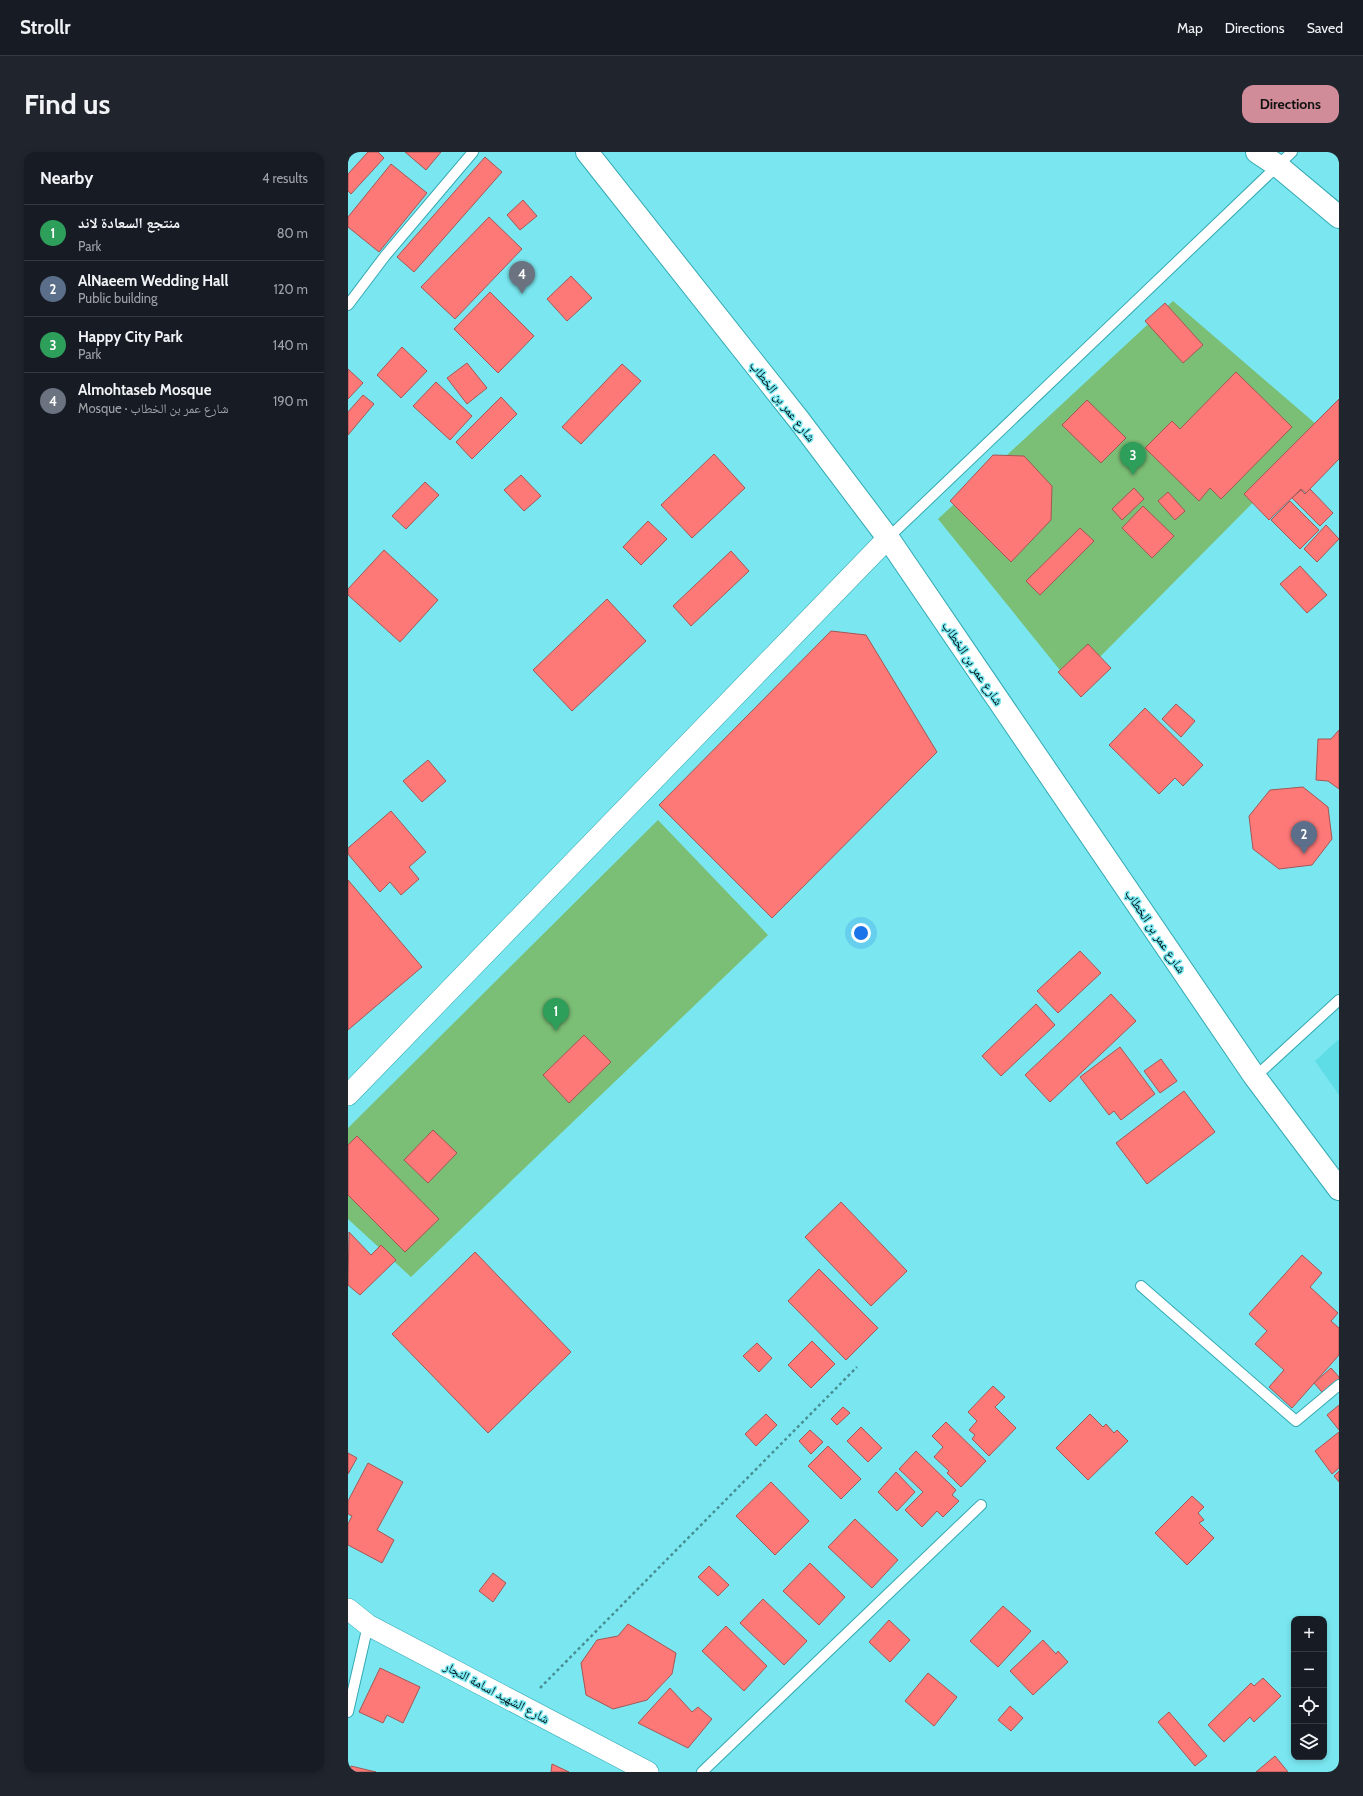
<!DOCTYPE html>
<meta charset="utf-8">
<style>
body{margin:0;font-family:Cabin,"Noto Naskh Arabic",sans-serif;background:#20242c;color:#f1f3f6}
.controls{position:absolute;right:12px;bottom:12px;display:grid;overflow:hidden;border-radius:8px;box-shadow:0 2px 6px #0003}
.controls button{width:36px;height:36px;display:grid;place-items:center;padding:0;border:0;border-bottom:1px solid #363941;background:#171b24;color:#f1f3f6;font:20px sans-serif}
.you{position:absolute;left:513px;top:781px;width:14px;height:14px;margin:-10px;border:3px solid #fff;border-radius:50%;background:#1a73e8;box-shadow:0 0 0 6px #1a73e833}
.badge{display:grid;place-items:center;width:26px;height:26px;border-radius:50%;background:#d08c98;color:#fff;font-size:13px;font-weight:700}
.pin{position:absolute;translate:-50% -33px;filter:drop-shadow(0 1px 2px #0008)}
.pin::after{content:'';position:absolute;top:21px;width:14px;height:12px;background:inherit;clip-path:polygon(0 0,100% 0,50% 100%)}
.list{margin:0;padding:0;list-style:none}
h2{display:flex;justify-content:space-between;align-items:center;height:52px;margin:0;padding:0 16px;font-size:17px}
h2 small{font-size:13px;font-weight:400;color:#9ea1a6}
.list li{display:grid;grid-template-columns:26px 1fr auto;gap:12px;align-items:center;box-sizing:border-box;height:56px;padding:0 16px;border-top:1px solid #363941}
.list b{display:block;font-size:15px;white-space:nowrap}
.list p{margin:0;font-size:13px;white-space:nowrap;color:#9ea1a6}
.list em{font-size:13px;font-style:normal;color:#9ea1a6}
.icon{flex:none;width:22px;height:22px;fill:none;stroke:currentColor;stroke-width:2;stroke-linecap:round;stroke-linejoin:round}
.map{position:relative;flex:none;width:991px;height:1620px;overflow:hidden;border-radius:12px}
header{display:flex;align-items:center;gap:24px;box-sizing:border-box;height:56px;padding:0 20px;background:#171b24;border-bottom:1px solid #363941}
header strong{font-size:19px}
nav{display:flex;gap:22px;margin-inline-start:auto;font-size:14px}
.intro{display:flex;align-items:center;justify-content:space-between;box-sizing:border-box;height:96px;padding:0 24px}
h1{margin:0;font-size:28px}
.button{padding:10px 18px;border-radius:12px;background:#d08c98;color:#111;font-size:14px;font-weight:700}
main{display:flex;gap:24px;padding:0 24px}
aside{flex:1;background:#171b24;border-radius:12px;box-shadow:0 2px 6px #0003}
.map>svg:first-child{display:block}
</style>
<header>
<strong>Strollr</strong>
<nav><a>Map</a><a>Directions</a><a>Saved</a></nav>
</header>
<div class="intro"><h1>Find us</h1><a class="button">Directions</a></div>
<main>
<aside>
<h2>Nearby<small>4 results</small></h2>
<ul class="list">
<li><span class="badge" style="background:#2e9e5b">1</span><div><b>منتجع السعادة لاند</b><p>Park</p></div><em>80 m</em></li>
<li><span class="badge" style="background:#5c6f8a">2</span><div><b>AlNaeem Wedding Hall</b><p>Public building</p></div><em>120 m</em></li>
<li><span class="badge" style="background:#2e9e5b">3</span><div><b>Happy City Park</b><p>Park</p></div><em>140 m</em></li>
<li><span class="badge" style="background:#6b7280">4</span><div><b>Almohtaseb Mosque</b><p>Mosque · شارع عمر بن الخطاب</p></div><em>190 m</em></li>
</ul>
</aside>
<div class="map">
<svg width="991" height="1620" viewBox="0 0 991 1620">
<rect width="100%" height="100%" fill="#7ae7f0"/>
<path fill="#5fdde7" d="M991 887V943L967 909Z"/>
<g fill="#7bbe75">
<path d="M825 149 976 279 724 533 590 367Z"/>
<path d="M310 668 420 783 63 1125 0 1067V976Z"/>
</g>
<g fill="#fc7978" stroke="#a45755">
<path d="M20 0H30L36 6 3 42 0 39V22Z"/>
<path d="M57 0H93L78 18Z"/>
<path d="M137 5 154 20 66 120 49 105Z"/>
<path d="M43 12 79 41 31 100 0 75V65Z"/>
<path d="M175 48 189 64 172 78 159 63Z"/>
<path d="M141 65 174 97 107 167 73 135Z"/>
<path d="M223 124 244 146 219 169 199 147Z"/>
<path d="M142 140 186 184 150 221 106 177Z"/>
<path d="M817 151 855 193 835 211 797 169Z"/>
<path d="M54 195 79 219 53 246 29 223Z"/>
<path d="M119 211 139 236 119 252 99 226Z"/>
<path d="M274 212 293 229 233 292 214 275Z"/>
<path d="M0 217 15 231 0 247Z"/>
<path d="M888 220 944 275 873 347 862 336 851 349 797 296 824 269 832 277Z"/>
<path d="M88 230 124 264 102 288 65 254Z"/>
<path d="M15 243 26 252 0 283V260Z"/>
<path d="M153 245 169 262 124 307 108 290Z"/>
<path d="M991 247V307L958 341 953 337 921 368 896 342Z"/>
<path d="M739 248 778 286 753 311 714 273Z"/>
<path d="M366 302 397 336 344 386 313 353Z"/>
<path d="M645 303 676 304 704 334 703 368 663 410 602 349Z"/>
<path d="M173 323 193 344 176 359 156 338Z"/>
<path d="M77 330 91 343 58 377 44 364Z"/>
<path d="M786 336 796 347 774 368 764 357Z"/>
<path d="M962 337 985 361 972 374 944 346 953 338 957 342Z"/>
<path d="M820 340 837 359 827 368 810 349Z"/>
<path d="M942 349 971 378 952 397 923 368Z"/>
<path d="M795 354 826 384 804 406 774 376Z"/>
<path d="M300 369 319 387 293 413 275 395Z"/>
<path d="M978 373 991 387 969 410 956 397Z"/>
<path d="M732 376 746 389 692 443 678 429Z"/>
<path d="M36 398 90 448 52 490 0 443V437Z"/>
<path d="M383 399 401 419 343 474 325 454Z"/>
<path d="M952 414 979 443 959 461 932 432Z"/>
<path d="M259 447 298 489 224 559 185 518Z"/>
<path d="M483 479 518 483 589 600 424 766 311 653Z"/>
<path d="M740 492 763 516 733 545 710 520Z"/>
<path d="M828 552 847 569 833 585 814 567Z"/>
<path d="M797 556 855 613 835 634 827 626 811 642 761 593Z"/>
<path d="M991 578V637L980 629 968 628 970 587H983Z"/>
<path d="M80 608 98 629 74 650 55 629Z"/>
<path d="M955 635 980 655 984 687 964 713 931 717 905 697 901 664 922 638Z"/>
<path d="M43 659 78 700 61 715 71 727 53 743 42 730 32 740 0 702V696Z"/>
<path d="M0 728 74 815 0 878Z"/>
<path d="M732 799 753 821 710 861 689 839Z"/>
<path d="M763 842 788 869 702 950 677 923Z"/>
<path d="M688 852 707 873 653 924 634 904Z"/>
<path d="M236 883 263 910 221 951 195 923Z"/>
<path d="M772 895 807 942 773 968 766 959 761 963 732 925Z"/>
<path d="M813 907 829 929 812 941 796 919Z"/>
<path d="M836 939 867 980 799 1032 768 991Z"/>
<path d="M85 978 109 1001 80 1031 56 1008Z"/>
<path d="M9 984 91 1067 57 1100 0 1043V993Z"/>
<path d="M493 1050 559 1119 523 1154 457 1085Z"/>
<path d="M1 1080 23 1103 33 1093 48 1108 12 1143 0 1133Z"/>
<path d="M127 1100 223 1200 140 1281 44 1182Z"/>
<path d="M954 1103 974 1121 962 1135 990 1161 983 1169 991 1176V1203L944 1256 921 1235 936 1218 907 1192 919 1179 901 1162Z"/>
<path d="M471 1117 530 1176 498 1208 440 1149Z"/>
<path d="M464 1189 487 1212 463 1236 440 1213Z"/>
<path d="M409 1191 424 1206 411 1220 395 1204Z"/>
<path d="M983 1216 991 1225V1239L981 1248 966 1231Z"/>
<path d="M645 1234 657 1245 647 1255 668 1276 641 1304 624 1287 627 1283 621 1278 629 1269 620 1260Z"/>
<path d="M991 1253V1278L979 1263Z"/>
<path d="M495 1255 502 1261 489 1273 483 1267Z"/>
<path d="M418 1262 429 1273 408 1294 397 1282Z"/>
<path d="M742 1262 755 1275 758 1272 766 1281 769 1278 780 1289 740 1328 708 1296Z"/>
<path d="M598 1270 638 1309 613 1335 599 1321 601 1319 586 1305 595 1295 584 1284Z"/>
<path d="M513 1275 534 1296 520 1310 499 1289Z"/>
<path d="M462 1278 475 1290 463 1302 451 1289Z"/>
<path d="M991 1280V1316L984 1322 967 1299Z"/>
<path d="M480 1294 513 1327 493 1347 460 1314Z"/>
<path d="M568 1299 608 1338 604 1343 611 1349 595 1365 589 1359 574 1375 557 1358 575 1340 551 1317Z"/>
<path d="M0 1301 9 1306 0 1322Z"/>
<path d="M20 1311 55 1330 29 1378 46 1388 34 1411 0 1393V1372L4 1364 0 1362V1349Z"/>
<path d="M991 1319V1330L986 1324Z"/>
<path d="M548 1320 567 1340 549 1359 530 1340Z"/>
<path d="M423 1330 461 1369 427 1403 388 1364Z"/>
<path d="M844 1344 856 1355 850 1361 856 1368 851 1371 866 1386 839 1413 807 1381Z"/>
<path d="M507 1367 550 1408 524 1436 480 1395Z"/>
<path d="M462 1411 497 1445 471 1473 435 1439Z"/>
<path d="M361 1414 381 1433 370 1444 350 1425Z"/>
<path d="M145 1421 158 1431 145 1450 131 1439Z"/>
<path d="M415 1447 459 1489 436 1513 392 1471Z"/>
<path d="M655 1454 683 1479 650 1515 622 1489Z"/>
<path d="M541 1468 562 1488 542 1510 521 1490Z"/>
<path d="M280 1472 328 1501 324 1522 299 1548 265 1557 238 1543 233 1511 249 1488 270 1484Z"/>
<path d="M378 1474 419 1514 396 1539 354 1499Z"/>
<path d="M695 1488 708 1502 710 1499 720 1510 685 1543 662 1519Z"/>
<path d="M32 1516 72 1535 55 1571 39 1563 35 1571 11 1560Z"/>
<path d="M580 1521 609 1545 586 1574 557 1549Z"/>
<path d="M915 1526 933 1544 906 1570 902 1565 876 1590 860 1573 903 1531 906 1534Z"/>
<path d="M322 1536 344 1560 350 1555 364 1567 340 1596 290 1571Z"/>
<path d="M662 1554 675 1566 663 1579 650 1568Z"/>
<path d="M821 1560 859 1604 847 1614 810 1570Z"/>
<path d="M927 1604 940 1620H908Z"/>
<path d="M204 1612 221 1620H203Z"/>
<path d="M3 1614 28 1620H2Z"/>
</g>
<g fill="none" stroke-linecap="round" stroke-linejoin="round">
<g stroke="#34a9b2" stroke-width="12">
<g id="service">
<path d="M0 153 37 104 125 0"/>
<path d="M540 386 944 0"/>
<path d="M907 925 991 848"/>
<path d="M793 1134 948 1269 991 1233"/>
<path d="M0 1560 20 1473"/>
<path d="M354 1620 633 1353"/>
</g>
</g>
<g stroke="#34a9b2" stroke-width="22">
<g id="minor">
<path d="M0 943 540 386"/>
<path d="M0 1457 20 1473 300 1620"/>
</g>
</g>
<g stroke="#34a9b2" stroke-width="24">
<path id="tertiary" d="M909 0 930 14 991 65"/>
</g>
<g stroke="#34a9b2" stroke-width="24">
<path id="secondary" d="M239 0 451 268 540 386 907 925 991 1037"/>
</g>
<path stroke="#478f95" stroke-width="2.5" stroke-dasharray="3 3" stroke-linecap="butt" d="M192 1536 509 1215"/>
<use href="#service" stroke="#fff" stroke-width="10"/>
<use href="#minor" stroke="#fff" stroke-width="21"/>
<use href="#tertiary" stroke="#fff" stroke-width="22"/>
<use href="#secondary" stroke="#fff" stroke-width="22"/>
</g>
<g text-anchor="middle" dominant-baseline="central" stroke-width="3" stroke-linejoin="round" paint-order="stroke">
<g font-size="13" fill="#031a1c" stroke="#7ae7f0">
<text transform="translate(435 249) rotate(52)">شارع عمر بن الخطاب</text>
<text transform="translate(625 511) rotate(56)">شارع عمر بن الخطاب</text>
<text transform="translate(808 779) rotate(56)">شارع عمر بن الخطاب</text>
<text transform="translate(149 1540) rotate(28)">شارع الشهيد اسامة النجار</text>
</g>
</g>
</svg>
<div class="controls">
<button>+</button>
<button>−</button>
<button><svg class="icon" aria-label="locate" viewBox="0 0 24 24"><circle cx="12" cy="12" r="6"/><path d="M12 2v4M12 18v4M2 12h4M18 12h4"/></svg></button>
<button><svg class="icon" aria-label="layers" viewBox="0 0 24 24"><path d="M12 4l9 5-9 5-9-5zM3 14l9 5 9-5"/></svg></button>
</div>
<div class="you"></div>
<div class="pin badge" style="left:208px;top:879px;background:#2e9e5b">1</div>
<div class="pin badge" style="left:956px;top:702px;background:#5c6f8a">2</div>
<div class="pin badge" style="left:785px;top:323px;background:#2e9e5b">3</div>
<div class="pin badge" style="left:174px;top:142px;background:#6b7280">4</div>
</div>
</main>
